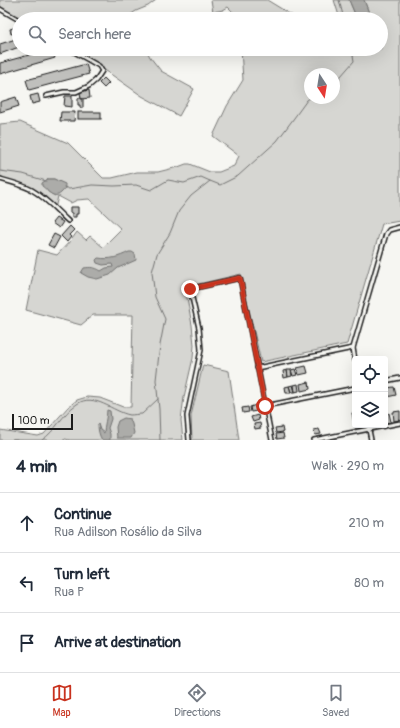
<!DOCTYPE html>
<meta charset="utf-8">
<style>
body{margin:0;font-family:Pangolin,sans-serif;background:#f2f2f3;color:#1f2937}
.controls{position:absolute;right:12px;bottom:12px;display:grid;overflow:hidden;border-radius:4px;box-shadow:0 4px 16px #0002}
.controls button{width:36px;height:36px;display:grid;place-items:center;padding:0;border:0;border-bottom:1px solid #e0e1e3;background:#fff;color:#1f2937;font:20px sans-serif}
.compass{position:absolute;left:304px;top:68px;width:36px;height:36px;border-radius:50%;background:#fff;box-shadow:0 4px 16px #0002;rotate:168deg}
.scale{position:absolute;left:12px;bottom:10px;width:61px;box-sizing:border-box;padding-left:4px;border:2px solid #1c1c1c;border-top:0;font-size:11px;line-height:14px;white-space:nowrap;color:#1c1c1c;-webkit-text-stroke:3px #f6f6f2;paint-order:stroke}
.stop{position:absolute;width:12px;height:12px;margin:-9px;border:3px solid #c8321e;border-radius:50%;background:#fff}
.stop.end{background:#c8321e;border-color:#fff;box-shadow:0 1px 4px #0008}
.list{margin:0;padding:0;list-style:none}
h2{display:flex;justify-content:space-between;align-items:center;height:52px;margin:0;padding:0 16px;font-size:17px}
h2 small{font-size:13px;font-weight:400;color:#747a83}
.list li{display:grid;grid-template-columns:26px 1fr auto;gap:12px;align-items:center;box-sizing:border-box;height:60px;padding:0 16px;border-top:1px solid #e0e1e3}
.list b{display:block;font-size:15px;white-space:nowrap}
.list p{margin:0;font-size:13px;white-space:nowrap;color:#747a83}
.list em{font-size:13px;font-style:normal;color:#747a83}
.icon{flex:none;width:22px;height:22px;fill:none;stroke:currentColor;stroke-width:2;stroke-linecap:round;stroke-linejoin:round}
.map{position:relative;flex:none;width:400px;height:440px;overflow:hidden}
.search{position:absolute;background:#fff;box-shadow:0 4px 16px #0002;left:12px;right:12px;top:12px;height:44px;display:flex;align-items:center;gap:10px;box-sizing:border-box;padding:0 14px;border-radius:22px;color:#747a83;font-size:15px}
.sheet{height:232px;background:#fff}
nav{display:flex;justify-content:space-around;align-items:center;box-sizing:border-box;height:56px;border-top:1px solid #e0e1e3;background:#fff;font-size:11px;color:#747a83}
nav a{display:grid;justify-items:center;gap:2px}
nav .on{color:#c8321e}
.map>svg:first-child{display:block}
</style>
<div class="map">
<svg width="400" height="440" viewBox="0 0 400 440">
<rect width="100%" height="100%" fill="#f6f6f2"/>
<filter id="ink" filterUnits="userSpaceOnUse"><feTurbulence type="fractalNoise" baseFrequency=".025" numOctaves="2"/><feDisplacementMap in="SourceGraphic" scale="8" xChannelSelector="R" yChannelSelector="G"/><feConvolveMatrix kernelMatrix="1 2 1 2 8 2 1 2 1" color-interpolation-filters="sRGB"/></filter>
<g filter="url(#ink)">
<g fill="#d6d6d2" stroke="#797977" fill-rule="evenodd">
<path d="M0 0H156L148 6 136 11 127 17V19H19L0 9Z"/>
<path d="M211 0H267L298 19H239V18L228 7 223 10 213 12Z"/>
<path d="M334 0H349L357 19H340Z"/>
<path d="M364 0H400V221L382 224 347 344 261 362 241 274 185 287 192 325 194 345 193 358 184 397 181 420 183 440H70L65 439 64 440H0V430L38 436 44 434 68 407 77 400 87 397 100 398 123 407H131L133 315H93L81 325 26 310 38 250 57 255 72 239 77 232 86 240 90 236 103 247 121 229 89 199 77 200 71 203 58 196 55 209 32 190 0 179V124L20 122 68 143 103 178H112L137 172H158L178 167 186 164H190L210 172H219L234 166 239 156 213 136 227 106 243 80 241 49H381V19H368L369 13ZM310 74H334V98H310ZM48 179H54L60 182 55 196 48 192 46 188Z"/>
<path d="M69 49H146L150 57 161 71 194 89 179 116 142 96 99 66Z"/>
<path d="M203 365 229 371 239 440H192L191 416Z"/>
</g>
<g fill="#acaca9" stroke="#727271">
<path d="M349 0H364L369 13 368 19H357Z"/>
<path d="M48 179H54L65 184C65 189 64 190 61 193 53 200 48 190 42 186V183Z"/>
<path d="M129 252H132L135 254 136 260 118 268 110 275 97 279 88 277 81 273 84 268C90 267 95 267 101 271L106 268 113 267 112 264 103 265 97 263 96 260 98 258C110 260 119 257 129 252Z"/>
<path d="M107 410 110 411 111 419 108 428 110 434V440H102C99 435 98 430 98 424L100 430 104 433C104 426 107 417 107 410Z"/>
<path d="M124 418 130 419 132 424 134 433 131 438H117L116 427 118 421Z"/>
</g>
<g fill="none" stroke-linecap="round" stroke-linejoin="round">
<g stroke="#727271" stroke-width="1">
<path d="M339 0 344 19"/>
<path d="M334 84 354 61 352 49"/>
<path d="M0 171 23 174 46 181"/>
<path d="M64 187 69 189 92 185 114 186 136 185 151 190 168 180 184 183 201 177 210 181"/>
<path d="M13 440H17"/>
<path d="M42 440C56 431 62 414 77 404 94 392 113 412 130 415 133 415 138 414 142 414L158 399"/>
<path d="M160 440 159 409 156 380 160 345 165 319 155 297 152 272 157 254 170 233 179 211 191 196 210 181 220 185 238 176 277 141 294 118 307 100 310 98"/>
</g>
</g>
<g fill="#c0c0bd" stroke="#1c1c1c">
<path d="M17 27 19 32 11 34 10 29Z"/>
<path d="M19 38V47L0 54V44Z"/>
<path d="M51 49H52L55 58 0 74V63Z"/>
<path d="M86 64 89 74 29 90 26 80Z"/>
<path d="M104 78 109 83 104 88 99 83Z"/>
<path d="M89 90 90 98 81 99 80 92Z"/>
<path d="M38 94 40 102 32 104 30 96Z"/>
<path d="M65 96H72V107L64 106Z"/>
<path d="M16 97 19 106 0 112V102Z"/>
<path d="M78 98H81V99H83V108H80V105H78Z"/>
<path d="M61 112H75L74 121H60Z"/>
<rect x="78" y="112" width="23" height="7"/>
<path d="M70 207H78V214H76V217H72V213H70Z"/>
<path d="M56 218 63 222 59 228 52 223Z"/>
<path d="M70 226 74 230 69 235 71 237 67 242 61 236Z"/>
<path d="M54 234 60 237 54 248 48 245Z"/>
<path d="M306 366 308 373 299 375 297 368Z"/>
<path d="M295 369 297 375 293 376 291 370Z"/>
<path d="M287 370 288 377 284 378 283 371Z"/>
<path d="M287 370H291L292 376 288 377Z"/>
<path d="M309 382 310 389 301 391 300 384Z"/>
<path d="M298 384 299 391 295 392 294 385Z"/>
<path d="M293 385 295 392H291L289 386Z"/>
<path d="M289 386 291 393H286L285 387Z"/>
<path d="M394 387 396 395 387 397 386 388Z"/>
<path d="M256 405 257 411 251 412 250 407Z"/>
<path d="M248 407 249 412 243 413 242 408Z"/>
<path d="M400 411V420L394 421 393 412Z"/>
<path d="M355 412V425H362L363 427 355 428 352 413Z"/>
<path d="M389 413 391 422 385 423V414Z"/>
<path d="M258 415 259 420 253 422 251 417Z"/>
<path d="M260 423 261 428 255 429 254 424Z"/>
<path d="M282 427 283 432 276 433 275 428Z"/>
<path d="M319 429 321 434 315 435 314 430Z"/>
<path d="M283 433 284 438 277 439 276 434Z"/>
</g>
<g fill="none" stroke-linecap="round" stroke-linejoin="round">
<g stroke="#1c1c1c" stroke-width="6">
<g id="minor">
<path d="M0 9 19 20"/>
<path d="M46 96 64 92H76L89 86 96 80 102 71 99 66 69 49"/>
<path d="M0 179C11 182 23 185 32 190 46 198 57 211 68 221"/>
<path d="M353 348 355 360"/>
<path d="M257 368 353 348 386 234 389 230 400 227"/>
<path d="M385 381 400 378"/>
<path d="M265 406 355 388"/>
<path d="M368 425 371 440"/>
<path d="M189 440 187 416 201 350 199 328 190 289 240 278 272 440"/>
<path d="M314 440 400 423"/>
</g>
</g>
<use href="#minor" stroke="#f6f6f2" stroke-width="3"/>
</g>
</g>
<g fill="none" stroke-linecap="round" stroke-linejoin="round" filter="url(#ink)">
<path stroke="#c8321e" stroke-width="5" d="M190 289 240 278 265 406"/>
</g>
</svg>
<div class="controls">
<button><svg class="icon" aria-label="locate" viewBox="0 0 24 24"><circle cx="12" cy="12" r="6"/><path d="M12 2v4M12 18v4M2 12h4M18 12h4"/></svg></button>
<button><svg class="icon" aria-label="layers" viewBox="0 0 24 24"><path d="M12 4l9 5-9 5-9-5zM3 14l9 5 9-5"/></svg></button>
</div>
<svg class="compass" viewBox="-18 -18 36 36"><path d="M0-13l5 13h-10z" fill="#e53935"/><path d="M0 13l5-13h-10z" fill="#747a83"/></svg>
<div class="scale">100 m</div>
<div class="stop" style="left:265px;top:406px"></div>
<div class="stop end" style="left:190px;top:289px"></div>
<div class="search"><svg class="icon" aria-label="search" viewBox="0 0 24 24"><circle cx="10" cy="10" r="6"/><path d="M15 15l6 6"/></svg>Search here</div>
</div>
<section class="sheet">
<h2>4 min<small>Walk · 290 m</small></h2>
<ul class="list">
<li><svg class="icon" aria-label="ahead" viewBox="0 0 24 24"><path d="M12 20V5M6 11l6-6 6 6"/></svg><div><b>Continue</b><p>Rua Adilson Rosálio da Silva</p></div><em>210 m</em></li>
<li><svg class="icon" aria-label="left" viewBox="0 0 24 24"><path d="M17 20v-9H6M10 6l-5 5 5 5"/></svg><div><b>Turn left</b><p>Rua P</p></div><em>80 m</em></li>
<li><svg class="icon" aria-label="arrive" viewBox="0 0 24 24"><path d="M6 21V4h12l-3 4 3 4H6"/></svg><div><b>Arrive at destination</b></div></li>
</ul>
</section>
<nav>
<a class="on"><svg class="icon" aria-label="map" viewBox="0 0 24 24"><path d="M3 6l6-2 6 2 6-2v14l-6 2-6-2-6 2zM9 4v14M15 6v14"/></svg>Map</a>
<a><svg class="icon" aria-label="directions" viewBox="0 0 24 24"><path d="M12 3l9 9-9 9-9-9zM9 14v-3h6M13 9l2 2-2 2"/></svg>Directions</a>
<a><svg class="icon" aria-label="saved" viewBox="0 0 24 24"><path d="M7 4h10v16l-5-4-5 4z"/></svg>Saved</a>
</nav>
